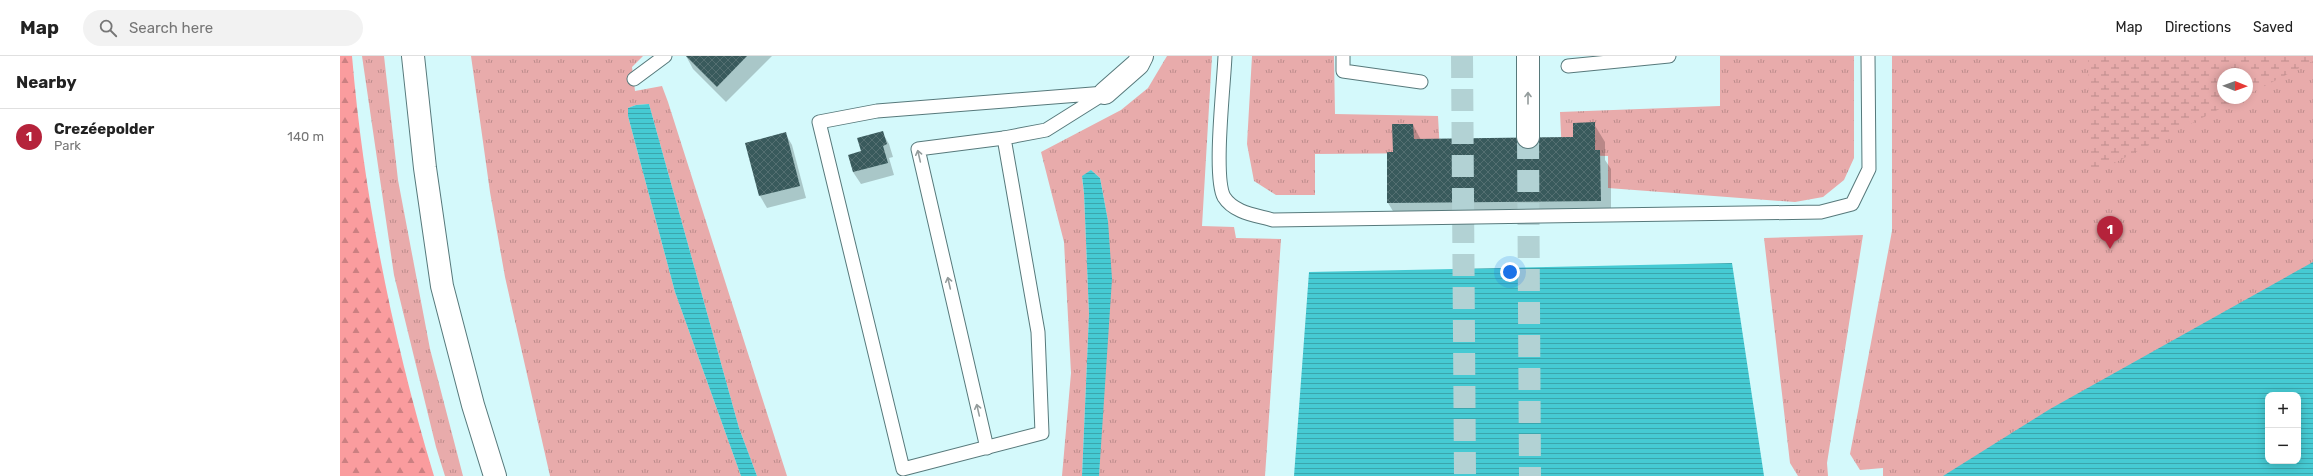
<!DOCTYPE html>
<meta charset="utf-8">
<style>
body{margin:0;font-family:Rubik,sans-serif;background:#f2f2f2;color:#222}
.controls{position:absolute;right:12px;bottom:12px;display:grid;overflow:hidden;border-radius:8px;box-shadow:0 2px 10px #0003}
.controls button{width:36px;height:36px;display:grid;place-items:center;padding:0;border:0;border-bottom:1px solid #e0e0e0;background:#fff;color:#222;font:20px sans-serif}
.compass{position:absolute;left:1877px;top:12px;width:36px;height:36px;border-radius:50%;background:#fff;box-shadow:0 2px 10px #0003;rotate:91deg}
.you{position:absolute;left:1170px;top:216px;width:14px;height:14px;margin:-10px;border:3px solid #fff;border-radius:50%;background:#1a73e8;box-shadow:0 0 0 6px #1a73e833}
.badge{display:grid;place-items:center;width:26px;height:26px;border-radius:50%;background:#b5233b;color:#fff;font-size:13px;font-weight:700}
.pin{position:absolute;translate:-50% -33px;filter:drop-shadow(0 1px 2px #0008)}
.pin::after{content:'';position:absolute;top:21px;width:14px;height:12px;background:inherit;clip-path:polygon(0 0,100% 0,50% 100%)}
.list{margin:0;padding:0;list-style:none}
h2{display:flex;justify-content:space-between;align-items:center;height:52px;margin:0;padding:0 16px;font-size:17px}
h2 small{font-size:13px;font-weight:400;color:#767676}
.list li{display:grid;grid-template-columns:26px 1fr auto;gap:12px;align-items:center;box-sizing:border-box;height:56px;padding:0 16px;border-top:1px solid #e0e0e0}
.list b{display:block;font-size:15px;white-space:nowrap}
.list p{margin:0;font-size:13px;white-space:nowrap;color:#767676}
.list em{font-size:13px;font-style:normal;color:#767676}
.icon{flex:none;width:22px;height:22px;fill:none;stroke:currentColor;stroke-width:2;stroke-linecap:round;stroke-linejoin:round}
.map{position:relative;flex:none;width:1973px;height:420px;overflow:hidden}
header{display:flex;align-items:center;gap:24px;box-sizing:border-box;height:56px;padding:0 20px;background:#fff;border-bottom:1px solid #e0e0e0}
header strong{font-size:19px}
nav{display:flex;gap:22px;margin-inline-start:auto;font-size:14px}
.search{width:280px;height:36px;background:#f2f2f2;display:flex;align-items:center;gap:10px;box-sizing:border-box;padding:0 14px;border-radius:22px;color:#767676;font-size:15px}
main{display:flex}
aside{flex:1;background:#fff}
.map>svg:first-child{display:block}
</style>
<header>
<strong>Map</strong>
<div class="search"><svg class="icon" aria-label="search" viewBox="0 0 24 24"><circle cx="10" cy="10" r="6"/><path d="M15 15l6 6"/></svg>Search here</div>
<nav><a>Map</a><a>Directions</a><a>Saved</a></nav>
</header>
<main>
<aside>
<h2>Nearby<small></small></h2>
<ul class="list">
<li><span class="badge">1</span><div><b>Crezéepolder</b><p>Park</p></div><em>140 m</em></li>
</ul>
</aside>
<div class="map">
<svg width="1973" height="420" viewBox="0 0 1973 420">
<defs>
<pattern id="grass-tufts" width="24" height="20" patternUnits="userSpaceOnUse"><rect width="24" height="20" fill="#e8abab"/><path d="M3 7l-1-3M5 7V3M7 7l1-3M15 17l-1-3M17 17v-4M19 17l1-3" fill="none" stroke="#bc8c8c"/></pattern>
<pattern id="forest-firs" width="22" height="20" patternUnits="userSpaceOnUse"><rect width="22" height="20" fill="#fa9c9e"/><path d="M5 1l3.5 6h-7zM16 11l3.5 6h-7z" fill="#cb8082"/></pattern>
<pattern id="wetland-marsh" width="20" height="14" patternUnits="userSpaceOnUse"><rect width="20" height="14" fill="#e8abab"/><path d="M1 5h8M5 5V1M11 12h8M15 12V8" fill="none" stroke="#bc8c8c"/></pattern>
<pattern id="water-rules" width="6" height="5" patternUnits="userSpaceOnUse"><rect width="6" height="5" fill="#46cad3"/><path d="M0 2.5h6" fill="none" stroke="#3ba5ac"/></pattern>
<pattern id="building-cross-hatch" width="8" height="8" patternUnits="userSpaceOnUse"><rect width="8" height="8" fill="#395a5c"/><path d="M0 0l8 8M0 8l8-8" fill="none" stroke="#546f71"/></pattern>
</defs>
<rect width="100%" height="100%" fill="#d4f9fb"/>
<g fill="url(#grass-tufts)" fill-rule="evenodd">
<path d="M22 0H44L58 124 90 293 123 420H105L96 391 54 219Z"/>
<path d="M131 0H303L292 11 295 35 322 30 328 46 447 420H417L399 372 309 48 296 49 288 52V60L335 236 401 420H210L165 221 150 136Z"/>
<path d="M827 0H872L862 170 894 171 896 182 941 183 925 420H759L768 165 760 122 751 114 742 121 744 137 749 258 742 420H722L731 317 724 186 701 96 781 54 808 32Z"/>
<path d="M912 0H994L995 58 1098 60 1100 97 975 98V139H936L914 125 907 88Z"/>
<path d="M1380 0H1514V102L1504 124 1483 141 1455 146 1268 132V100L1222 99 1220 56 1380 50Z"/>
<path d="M1552 0H1973V221L1632 420H1543V412L1520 414 1510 398 1552 175ZM1883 18H1907V42H1883Z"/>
<path d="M1523 179 1487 407 1488 420H1458L1450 407 1424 182Z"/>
</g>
<path fill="url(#forest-firs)" d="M0 0H12C24 142 53 284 94 420H0Z"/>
<path fill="url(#wetland-marsh)" d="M1748 0H1973V5L1907 39V18H1883V42H1901L1751 119Z"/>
<g fill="url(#water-rules)" fill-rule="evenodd">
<path d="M309 48 399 372 417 420H401L335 236 288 60V52L296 49Z"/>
<path d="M751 114 760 122 768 165 772 223 759 420H742L749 258 744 137 742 120Z"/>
<path d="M1973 206V420H1603L1710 353ZM1928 339H1958V405H1928Z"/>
<path d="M1392 207 1424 420H954L969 216Z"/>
</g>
<g fill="#0003">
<path d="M346 0H432L386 46 353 13Z"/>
<path d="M1254 68 1265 86V104L1271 113V164L1059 165 1048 147 1073 69 1081 84 1234 82Z"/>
<path d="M542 76 549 88 553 101 549 102 554 119 521 128 513 116 509 100 522 96Z"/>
<path d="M445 77 452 89 466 142 427 152 420 140 406 87Z"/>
</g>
<g fill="url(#building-cross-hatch)">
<path d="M346 0H407L377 31Z"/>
<path d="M1255 66V94H1260L1261 145 1047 147V96H1053L1052 68H1073L1074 83 1233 81V67Z"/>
<path d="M543 75 547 88 543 90 548 107 513 116 508 99 521 95 517 82Z"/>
<path d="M446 76 460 130 419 140 405 87Z"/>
</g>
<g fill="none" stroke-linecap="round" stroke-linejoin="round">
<g stroke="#b2d2d4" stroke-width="22" stroke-dasharray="22 11" stroke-linecap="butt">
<path d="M1122 0 1125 420"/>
<path d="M1188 81 1190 420"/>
</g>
<g stroke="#57797b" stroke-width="15">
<g id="service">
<path d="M885 0C884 27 873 121 884 141 894 157 916 159 933 164L1481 156 1512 148 1529 113 1528 0"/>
<path d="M1003 0V15L1081 26"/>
<path d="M1228 10 1329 0"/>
<path d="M294 23 325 0"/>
<path d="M765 37 706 74 664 82 698 276 702 377 563 413 479 66 537 55Z"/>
<path d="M647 392 578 93 664 82"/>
</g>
</g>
<g stroke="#57797b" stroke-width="24">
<path id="minor" d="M765 37 798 8 802 0"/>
</g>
<g stroke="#57797b" stroke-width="24">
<path id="primary" d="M73 0 85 112 102 230 133 349 155 420"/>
</g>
<g stroke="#57797b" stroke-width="24">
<path id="motorway" d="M1188 81V0"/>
</g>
<use href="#service" stroke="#fff" stroke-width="13"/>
<use href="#minor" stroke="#fff" stroke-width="22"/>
<use href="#primary" stroke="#fff" stroke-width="22"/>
<use href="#motorway" stroke="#fff" stroke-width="22"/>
</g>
<defs><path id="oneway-shaft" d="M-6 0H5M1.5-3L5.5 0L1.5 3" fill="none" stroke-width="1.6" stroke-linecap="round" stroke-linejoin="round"/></defs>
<g stroke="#949c9c">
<use href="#oneway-shaft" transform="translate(1188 42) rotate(-90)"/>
<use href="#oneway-shaft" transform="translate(579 100) rotate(-103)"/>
<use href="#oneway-shaft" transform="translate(609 227) rotate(-103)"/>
<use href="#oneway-shaft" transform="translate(638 354) rotate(-103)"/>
</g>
</svg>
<div class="controls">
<button>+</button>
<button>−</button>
</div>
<svg class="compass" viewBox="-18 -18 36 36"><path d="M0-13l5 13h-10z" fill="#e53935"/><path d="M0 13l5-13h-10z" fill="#767676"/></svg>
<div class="you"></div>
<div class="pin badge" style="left:1770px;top:193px">1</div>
</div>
</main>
